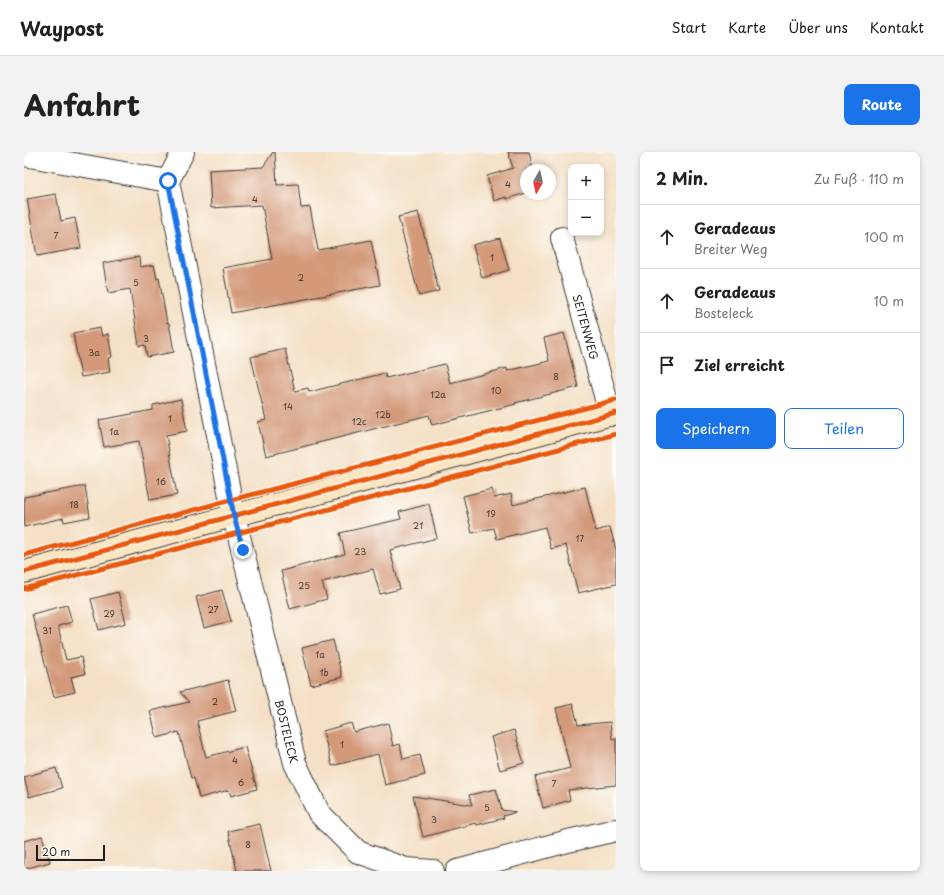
<!DOCTYPE html>
<html lang="de">
<meta charset="utf-8">
<style>
body{margin:0;font-family:"Playpen Sans",sans-serif;background:#f2f2f2;color:#202124}
.controls{position:absolute;right:12px;top:12px;display:grid;overflow:hidden;border-radius:8px;box-shadow:0 2px 6px #0003}
.controls button{width:36px;height:36px;display:grid;place-items:center;padding:0;border:0;border-bottom:1px solid #e0e0e0;background:#fff;color:#202124;font:20px sans-serif}
.compass{position:absolute;left:496px;top:12px;width:36px;height:36px;border-radius:50%;background:#fff;box-shadow:0 2px 6px #0003;rotate:189deg}
.scale{position:absolute;left:12px;bottom:10px;width:69px;box-sizing:border-box;padding-left:4px;border:2px solid #1c1c1c;border-top:0;font-size:11px;line-height:14px;white-space:nowrap;color:#1c1c1c;-webkit-text-stroke:3px #fdfcf7;paint-order:stroke}
.stop{position:absolute;width:12px;height:12px;margin:-9px;border:3px solid #1a73e8;border-radius:50%;background:#fff}
.stop.end{background:#1a73e8;border-color:#fff;box-shadow:0 1px 4px #0008}
.list{margin:0;padding:0;list-style:none}
h2{display:flex;justify-content:space-between;align-items:center;height:52px;margin:0;padding:0 16px;font-size:17px}
h2 small{font-size:13px;font-weight:400;color:#757577}
.list li{display:grid;grid-template-columns:26px 1fr auto;gap:12px;align-items:center;box-sizing:border-box;height:64px;padding:0 16px;border-top:1px solid #e0e0e0}
.list b{display:block;font-size:15px;white-space:nowrap}
.list p{margin:0;font-size:13px;white-space:nowrap;color:#757577}
.list em{font-size:13px;font-style:normal;color:#757577}
.actions{display:flex;gap:8px;padding:12px 16px}
.actions a{flex:1;padding:9px 0;border:1px solid #1a73e8;border-radius:8px;text-align:center;font-size:14px;color:#1a73e8}
.actions .main{background:#1a73e8;color:#fff}
.icon{flex:none;width:22px;height:22px;fill:none;stroke:currentColor;stroke-width:2;stroke-linecap:round;stroke-linejoin:round}
.map{position:relative;flex:none;width:592px;height:719px;overflow:hidden;border-radius:8px}
header{display:flex;align-items:center;gap:24px;box-sizing:border-box;height:56px;padding:0 20px;background:#fff;border-bottom:1px solid #e0e0e0}
header strong{font-size:19px}
nav{display:flex;gap:22px;margin-inline-start:auto;font-size:14px}
.intro{display:flex;align-items:center;justify-content:space-between;box-sizing:border-box;height:96px;padding:0 24px}
h1{margin:0;font-size:28px}
.button{padding:10px 18px;border-radius:8px;background:#1a73e8;color:#fff;font-size:14px;font-weight:700}
main{display:flex;gap:24px;padding:0 24px}
aside{flex:1;background:#fff;border-radius:8px;box-shadow:0 2px 6px #0003}
.map>svg:first-child{display:block}
</style>
<header>
<strong>Waypost</strong>
<nav><a>Start</a><a>Karte</a><a>Über uns</a><a>Kontakt</a></nav>
</header>
<div class="intro"><h1>Anfahrt</h1><a class="button">Route</a></div>
<main>
<div class="map">
<svg width="592" height="719" viewBox="0 0 592 719">
<rect width="100%" height="100%" fill="#fdfcf7"/>
<filter id="ink" filterUnits="userSpaceOnUse"><feTurbulence type="fractalNoise" baseFrequency=".025" numOctaves="2"/><feDisplacementMap in="SourceGraphic" scale="8" xChannelSelector="R" yChannelSelector="G"/><feConvolveMatrix kernelMatrix="1 2 1 2 8 2 1 2 1" color-interpolation-filters="sRGB"/></filter>
<filter id="wash" filterUnits="userSpaceOnUse"><feTurbulence type="fractalNoise" baseFrequency=".012" numOctaves="4" result="noise"/><feDisplacementMap in="SourceGraphic" scale="16" xChannelSelector="R" yChannelSelector="G"/><feGaussianBlur stdDeviation="0.9" result="paint"/><feColorMatrix in="noise" values="0 0 0 0 0 0 0 0 0 0 0 0 0 0 0 0 0 1.4 0 .05"/><feComposite in="paint" operator="in"/></filter>
<g filter="url(#wash)">
<rect width="100%" height="100%" fill="#f4e0c6"/>
<g id="blocks">
<g fill="#d39979">
<path d="M249 0H251L253 33 274 32 277 56 286 55 294 98 347 88 356 133 207 161 199 116 248 107 238 53 187 56 185 18 239 15Z"/>
<path d="M484 0H505L509 18H502V41L482 47V45L470 49 463 24 489 16Z"/>
<path d="M32 42 37 69 51 66 57 96 13 104 3 47Z"/>
<path d="M394 60 415 139 395 144 374 65Z"/>
<path d="M476 86 485 118 458 126 449 93Z"/>
<path d="M115 105 116 115 130 113 133 127 135 126 143 171H145L150 200 123 205 121 193 115 194 106 137 84 141 79 111Z"/>
<path d="M76 176 78 184 84 182 88 205 84 206 86 220 57 225 49 181Z"/>
<path d="M540 181 554 235 491 251 492 252 408 273 405 263 242 304 234 270 242 268 227 205 261 197 271 239 284 236 285 240 361 221 362 226 421 212 426 231 483 216V219L525 209 520 186Z"/>
<path d="M157 247 163 279 142 283 153 343 126 348 115 289 80 295 75 268 129 258V253Z"/>
<path d="M61 334 66 365 40 370 39 366 0 375V345Z"/>
<path d="M561 335 572 379 586 375 592 398V432L554 441 542 393 527 397 521 375 473 387 470 376 448 381 439 344 468 337 470 346 487 342 489 353Z"/>
<path d="M405 352 413 386 366 398 376 437 356 442 349 417 298 430 303 447 266 457 257 419 321 402 316 381 377 367 375 360Z"/>
<path d="M198 438 207 469 180 476 172 445Z"/>
<path d="M94 440 102 471 75 478 67 447Z"/>
<path d="M43 453 48 470 34 474 42 508 57 505 61 522 47 525 51 540 30 545 8 462Z"/>
<path d="M309 488 318 525 287 533 278 496Z"/>
<path d="M204 528 212 559 173 569 182 605 221 595 233 637 207 644 205 638 175 646 170 626H167L155 580 133 586 126 559 165 550 156 540Z"/>
<path d="M549 552 554 573 586 570 588 587 592 586V633L544 638 546 648 519 656 511 625 546 616 532 556Z"/>
<path d="M327 571 330 580 364 571 369 594 376 592 379 607 396 603 401 623 361 633 354 602 308 614 299 579Z"/>
<path d="M490 578 500 611 476 618 467 585Z"/>
<path d="M32 616 38 636 5 645 0 625Z"/>
<path d="M472 637 478 658 492 660 479 664 480 666 453 673 452 671 399 685 389 644 448 653 445 643Z"/>
<path d="M236 672 247 719H213L204 679Z"/>
<path d="M18 684 26 710 0 717V689Z"/>
</g>
</g>
</g>
<g filter="url(#ink)">
<use href="#blocks" fill-opacity="0" stroke="#3c3936" stroke-width="1"/>
<g fill="none" stroke-linecap="round" stroke-linejoin="round">
<g stroke="#3c3936" stroke-width="24">
<g id="street">
<path id="s1" d="M159 0 144 29 210 364 271 611 295 661 334 700 382 717 409 719"/>
<path d="M0 3 144 29"/>
<path id="s2" d="M538 86 581 243 585 263"/>
<path d="M433 719 544 689 592 678"/>
</g>
</g>
<g stroke="#3c3936" stroke-width="24">
<path id="secondary" d="M0 420 592 261"/>
</g>
<use href="#street" stroke="#fff" stroke-width="22"/>
<use href="#secondary" stroke="#fbe6c4" stroke-width="22"/>
<g stroke="#fdfcf7" stroke-width="8">
<g id="cycleway">
<path d="M0 403 207 348 592 248"/>
<path d="M0 420 592 261"/>
<path d="M0 437 592 282"/>
</g>
</g>
<use href="#cycleway" stroke="#e8590c" stroke-width="5"/>
</g>
</g>
<g fill="none" stroke-linecap="round" stroke-linejoin="round" filter="url(#ink)">
<path stroke="#1a73e8" stroke-width="5" d="M144 29 210 364 219 398"/>
</g>
<g text-anchor="middle" dominant-baseline="central" stroke-width="3" stroke-linejoin="round" paint-order="stroke">
<g font-size="9" fill="#4a3b33">
<text x="484" y="32">4</text>
<text x="231" y="47">4</text>
<text x="32" y="83">7</text>
<text x="468" y="105">1</text>
<text x="277" y="125">2</text>
<text x="112" y="130">5</text>
<text x="122" y="186">3</text>
<text x="70" y="200">3a</text>
<text x="532" y="224">8</text>
<text x="472" y="238">10</text>
<text x="414" y="242">12a</text>
<text x="264" y="254">14</text>
<text x="359" y="262">12b</text>
<text x="146" y="266">1</text>
<text x="335" y="269">12c</text>
<text x="90" y="279">1a</text>
<text x="137" y="329">16</text>
<text x="50" y="352">18</text>
<text x="467" y="361">19</text>
<text x="394" y="373">21</text>
<text x="556" y="386">17</text>
<text x="336" y="399">23</text>
<text x="280" y="433">25</text>
<text x="189" y="457">27</text>
<text x="85" y="461">29</text>
<text x="23" y="478">31</text>
<text x="296" y="502">1a</text>
<text x="300" y="520">1b</text>
<text x="191" y="549">2</text>
<text x="318" y="592">1</text>
<text x="211" y="608">4</text>
<text x="217" y="630">6</text>
<text x="530" y="631">7</text>
<text x="463" y="655">5</text>
<text x="410" y="667">3</text>
<text x="224" y="692">8</text>
</g>
<g font-size="11" fill="#1c1c1c" stroke="#fdfcf7">
<text stroke="none"><textPath href="#s2" startOffset="92">SEITENWEG</textPath></text>
<text stroke="none"><textPath href="#s1" startOffset="596">BOSTELECK</textPath></text>
</g>
</g>
</svg>
<div class="controls">
<button>+</button>
<button>−</button>
</div>
<svg class="compass" viewBox="-18 -18 36 36"><path d="M0-13l5 13h-10z" fill="#e53935"/><path d="M0 13l5-13h-10z" fill="#757577"/></svg>
<div class="scale">20 m</div>
<div class="stop" style="left:144px;top:29px"></div>
<div class="stop end" style="left:219px;top:398px"></div>
</div>
<aside>
<h2>2 Min.<small>Zu Fuß · 110 m</small></h2>
<ul class="list">
<li><svg class="icon" aria-label="ahead" viewBox="0 0 24 24"><path d="M12 20V5M6 11l6-6 6 6"/></svg><div><b>Geradeaus</b><p>Breiter Weg</p></div><em>100 m</em></li>
<li><svg class="icon" aria-label="ahead" viewBox="0 0 24 24"><path d="M12 20V5M6 11l6-6 6 6"/></svg><div><b>Geradeaus</b><p>Bosteleck</p></div><em>10 m</em></li>
<li><svg class="icon" aria-label="arrive" viewBox="0 0 24 24"><path d="M6 21V4h12l-3 4 3 4H6"/></svg><div><b>Ziel erreicht</b></div></li>
</ul>
<div class="actions"><a class="main">Speichern</a><a>Teilen</a></div>
</aside>
</main>
